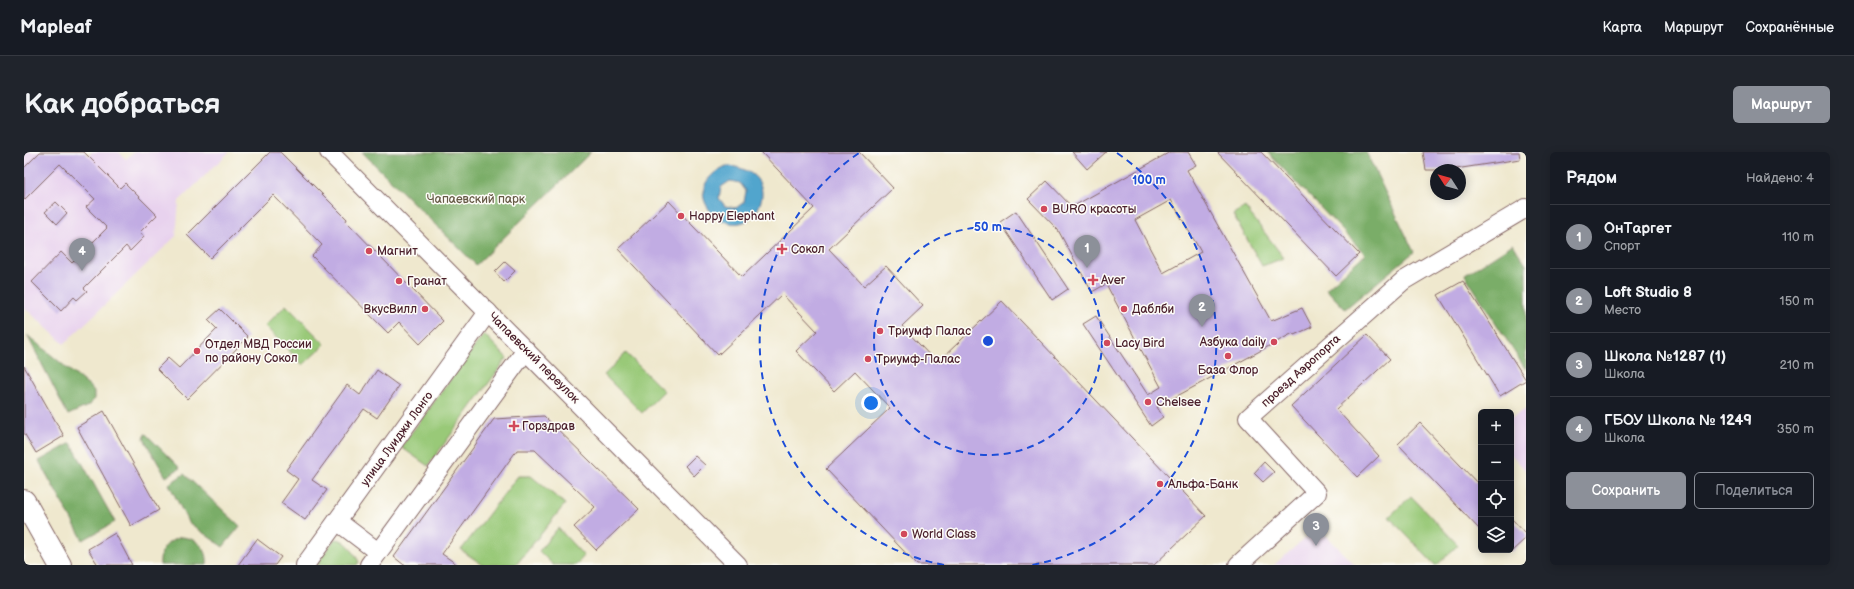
<!DOCTYPE html>
<html lang="ru">
<meta charset="utf-8">
<style>
body{margin:0;font-family:"Balsamiq Sans",sans-serif;background:#20242c;color:#f1f3f6}
.controls{position:absolute;right:12px;bottom:12px;display:grid;overflow:hidden;border-radius:6px;box-shadow:0 2px 10px #0003}
.controls button{width:36px;height:36px;display:grid;place-items:center;padding:0;border:0;border-bottom:1px solid #363941;background:#171b24;color:#f1f3f6;font:20px sans-serif}
.compass{position:absolute;left:1406px;top:12px;width:36px;height:36px;border-radius:50%;background:#171b24;box-shadow:0 2px 10px #0003;rotate:306deg}
.you{position:absolute;left:847px;top:251px;width:14px;height:14px;margin:-10px;border:3px solid #fff;border-radius:50%;background:#1a73e8;box-shadow:0 0 0 6px #1a73e833}
.badge{display:grid;place-items:center;width:26px;height:26px;border-radius:50%;background:#8c9099;color:#fff;font-size:13px;font-weight:700}
.pin{position:absolute;translate:-50% -33px;filter:drop-shadow(0 1px 2px #0008)}
.pin::after{content:'';position:absolute;top:21px;width:14px;height:12px;background:inherit;clip-path:polygon(0 0,100% 0,50% 100%)}
.list{margin:0;padding:0;list-style:none}
h2{display:flex;justify-content:space-between;align-items:center;height:52px;margin:0;padding:0 16px;font-size:17px}
h2 small{font-size:13px;font-weight:400;color:#9ea1a6}
.list li{display:grid;grid-template-columns:26px 1fr auto;gap:12px;align-items:center;box-sizing:border-box;height:64px;padding:0 16px;border-top:1px solid #363941}
.list b{display:block;font-size:15px;white-space:nowrap}
.list p{margin:0;font-size:13px;white-space:nowrap;color:#9ea1a6}
.list em{font-size:13px;font-style:normal;color:#9ea1a6}
.actions{display:flex;gap:8px;padding:12px 16px}
.actions a{flex:1;padding:9px 0;border:1px solid #8c9099;border-radius:6px;text-align:center;font-size:14px;color:#8c9099}
.actions .main{background:#8c9099;color:#fff}
.icon{flex:none;width:22px;height:22px;fill:none;stroke:currentColor;stroke-width:2;stroke-linecap:round;stroke-linejoin:round}
.map{position:relative;flex:none;width:1502px;height:413px;overflow:hidden;border-radius:6px}
header{display:flex;align-items:center;gap:24px;box-sizing:border-box;height:56px;padding:0 20px;background:#171b24;border-bottom:1px solid #363941}
header strong{font-size:19px}
nav{display:flex;gap:22px;margin-inline-start:auto;font-size:14px}
.intro{display:flex;align-items:center;justify-content:space-between;box-sizing:border-box;height:96px;padding:0 24px}
h1{margin:0;font-size:28px}
.button{padding:10px 18px;border-radius:6px;background:#8c9099;color:#fff;font-size:14px;font-weight:700}
main{display:flex;gap:24px;padding:0 24px}
aside{flex:1;background:#171b24;border-radius:6px;box-shadow:0 2px 10px #0003}
.map>svg:first-child{display:block}
</style>
<header>
<strong>Mapleaf</strong>
<nav><a>Карта</a><a>Маршрут</a><a>Сохранённые</a></nav>
</header>
<div class="intro"><h1>Как добраться</h1><a class="button">Маршрут</a></div>
<main>
<div class="map">
<svg width="1502" height="413" viewBox="0 0 1502 413">
<rect width="100%" height="100%" fill="#fdfcf7"/>
<filter id="ink" filterUnits="userSpaceOnUse"><feTurbulence type="fractalNoise" baseFrequency=".025" numOctaves="2"/><feDisplacementMap in="SourceGraphic" scale="8" xChannelSelector="R" yChannelSelector="G"/><feConvolveMatrix kernelMatrix="1 2 1 2 8 2 1 2 1" color-interpolation-filters="sRGB"/></filter>
<filter id="wash" filterUnits="userSpaceOnUse"><feTurbulence type="fractalNoise" baseFrequency=".012" numOctaves="4" result="noise"/><feDisplacementMap in="SourceGraphic" scale="16" xChannelSelector="R" yChannelSelector="G"/><feGaussianBlur stdDeviation="0.9" result="paint"/><feColorMatrix in="noise" values="0 0 0 0 0 0 0 0 0 0 0 0 0 0 0 0 0 1.4 0 .05"/><feComposite in="paint" operator="in"/></filter>
<g filter="url(#wash)">
<rect width="100%" height="100%" fill="#efe8ce"/>
<g fill="#e8d2ee">
<path d="M0 0H60L64 4 68 0H95L102 7 110 0H205L155 49 152 84 40 192 0 155Z"/>
<path d="M1502 257V319L1487 302V266Z"/>
<path d="M1294 375 1331 413H1250Z"/>
</g>
<g fill="#99c978" stroke="#727452">
<path d="M1221 55 1260 106 1238 114 1209 62Z"/>
<path d="M262 153 301 192 279 213 241 174Z"/>
<path d="M460 182 483 206 404 314 377 295Z"/>
<path d="M602 201 640 239 618 261 580 223Z"/>
<path d="M494 324H507L541 352 492 413H459L437 398Z"/>
<path d="M1387 344 1434 393 1413 413H1411L1365 365Z"/>
<path d="M534 376 560 404 552 413H529L515 399Z"/>
<path d="M311 387C323 387 330 401 335 410L333 413H292Z"/>
</g>
<g fill="#7aad68" stroke="#62664a">
<path d="M338 0H567L452 113Z"/>
<path d="M1243 0H1342L1390 100 1321 157 1302 137 1341 102Z"/>
<path d="M1489 92 1502 113V218L1441 123Z"/>
<path d="M3 183 66 235 70 240V247L64 254 44 263Z"/>
<path d="M121 282H122L156 316 142 325 120 287Z"/>
<path d="M47 291 91 370 59 388 15 309Z"/>
<path d="M160 322 216 374 199 395 164 370 145 332Z"/>
<path d="M157 385C172 386 185 396 183 413H136C135 398 143 389 157 385Z"/>
</g>
<path fill="#51a5cd" stroke="#4e627c" fill-rule="evenodd" d="M702 14C723 14 745 28 736 52 716 103 643 41 702 14ZM706 29 716 31 722 39 720 50 712 56 701 54 695 46 697 35Z"/>
<g id="blocks">
<g fill="#c1ace3" fill-rule="evenodd">
<path d="M16 0H60L96 36 101 31 133 63 116 80 120 85 106 99 102 94 60 136 63 139 53 148 50 145 37 159 8 130 37 100 48 111 83 76 62 55 71 47 36 12 0 48V16Z"/>
<path d="M246 0H256L323 67 322 69 419 169 396 192 375 170 364 181 288 104 298 93 249 43 186 106 163 83Z"/>
<path d="M737 0H835L869 36 805 97 840 134 862 114 899 154 878 174 913 211 978 149 1182 364 1130 413H893L802 317 866 256 831 219 810 239 772 199 793 179 758 142 694 203 594 97 645 49 718 125 790 56Z"/>
<path d="M1048 0H1082L1063 17Z"/>
<path d="M1146 0H1164L1172 13 1163 18 1247 169 1278 156 1288 175 1270 183 1269 181 1133 255 1139 265 1127 274 1059 172 1072 164 1124 243 1137 235 1082 132 1068 140 1034 78 1004 47 1023 29 1048 55ZM1147 48 1177 100 1139 121 1111 68Z"/>
<path d="M1193 0H1237L1335 102 1312 124Z"/>
<path d="M1399 0H1495L1496 7 1425 18H1402Z"/>
<path d="M32 50 43 61 33 72 21 60Z"/>
<path d="M992 59 1044 137 1028 148 976 70Z"/>
<path d="M481 110 491 119 480 130 471 120Z"/>
<path d="M1439 129 1502 228 1476 244 1414 143Z"/>
<path d="M196 157 224 185 163 247 133 217 144 206 155 216 193 177 184 168Z"/>
<path d="M1343 183 1366 207 1312 257 1355 304 1333 325 1267 254Z"/>
<path d="M0 214 40 284 12 301 0 281Z"/>
<path d="M353 218 375 234 353 266 340 257 288 328 303 338 281 368 257 351 274 327 262 318 323 233 336 243Z"/>
<path d="M80 259 135 358 107 374 53 275Z"/>
<path d="M520 264 615 357 572 398 550 375 571 355 511 298H493L418 402 434 413H380L370 405 470 267Z"/>
<path d="M1396 271 1457 335V379L1374 292Z"/>
<path d="M671 304 681 313 670 324 661 314Z"/>
<path d="M1240 310 1250 320 1239 330 1230 321Z"/>
<path d="M1487 366 1502 382V386L1487 400Z"/>
<path d="M91 381 108 413H74L64 397Z"/>
<path d="M233 387 257 405 251 413H214Z"/>
</g>
</g>
</g>
<g filter="url(#ink)">
<use href="#blocks" fill-opacity="0" stroke="#846564" stroke-width="1"/>
<g fill="none" stroke-linecap="round" stroke-linejoin="round">
<g stroke="#846564" stroke-width="20">
<g id="minor">
<path d="M305 0 714 413"/>
<path d="M313 369 354 400"/>
<path d="M281 413 464 160"/>
<path d="M345 413 502 198"/>
<path d="M1214 413 1293 341 1224 266 1379 129 1502 56"/>
</g>
</g>
<g stroke="#846564" stroke-width="24">
<path id="major" d="M0 349 36 413"/>
</g>
<use href="#minor" stroke="#fff" stroke-width="18"/>
<use href="#major" stroke="#fff" stroke-width="22"/>
</g>
</g>
<g fill="none" stroke="#1d4ed8" stroke-width="2" stroke-dasharray="7 5">
<circle cx="964" cy="189" r="114"/>
<path d="M920 413A228 228 0 0 1 835 1M1093 1A228 228 0 0 1 1008 413"/>
</g>
<g fill="#d1495b" stroke="#fdfcf7" stroke-width="1.5">
<circle cx="1020" cy="57" r="4"/>
<circle cx="657" cy="64" r="4"/>
<path d="M756 91h4v4h4v4h-4v4h-4v-4h-4v-4h4z"/>
<circle cx="345" cy="99" r="4"/>
<path d="M1067 122h4v4h4v4h-4v4h-4v-4h-4v-4h4z"/>
<circle cx="375" cy="129" r="4"/>
<circle cx="401" cy="157" r="4"/>
<circle cx="1100" cy="157" r="4"/>
<circle cx="856" cy="179" r="4"/>
<circle cx="1250" cy="190" r="4"/>
<circle cx="1083" cy="191" r="4"/>
<circle cx="173" cy="199" r="4"/>
<circle cx="1204" cy="204" r="4"/>
<circle cx="844" cy="207" r="4"/>
<circle cx="1124" cy="250" r="4"/>
<path d="M488 268h4v4h4v4h-4v4h-4v-4h-4v-4h4z"/>
<circle cx="1136" cy="332" r="4"/>
<circle cx="880" cy="382" r="4"/>
</g>
<g text-anchor="middle" dominant-baseline="central" stroke-width="3" stroke-linejoin="round" paint-order="stroke">
<g font-size="12" fill="#665a46" stroke="#fdfcf7">
<text x="452" y="47">Чапаевский парк</text>
</g>
<g font-size="12" fill="#4a1f2b" stroke="#fdfcf7" text-anchor="start">
<text x="1028" y="57">BURO красоты</text>
<text x="665" y="64">Happy Elephant</text>
<text x="767" y="97">Сокол</text>
<text x="353" y="99">Магнит</text>
<text x="1077" y="128">Aver</text>
<text x="383" y="129">Гранат</text>
<text x="393" y="157" text-anchor="end">ВкусВилл</text>
<text x="1108" y="157">Даблби</text>
<text x="864" y="179">Триумф Палас</text>
<text x="1242" y="190" text-anchor="end">Азбука daily</text>
<text x="1091" y="191">Lacy Bird</text>
<text x="181" y="192">Отдел МВД России<tspan x="181" dy="14">по району Сокол</tspan></text>
<text x="852" y="207">Триумф-Палас</text>
<text x="1204" y="218" text-anchor="middle">База Флор</text>
<text x="1132" y="250">Chelsee</text>
<text x="498" y="274">Горздрав</text>
<text x="1144" y="332">Альфа-Банк</text>
<text x="888" y="382">World Class</text>
</g>
<g font-size="12" fill="#4a1f2b" stroke="#fdfcf7">
<text transform="translate(510 206) rotate(45)">Чапаевский переулок</text>
<text transform="translate(1277 219) rotate(-42)">проезд Аэропорта</text>
<text transform="translate(373 287) rotate(-54)">улица Луиджи Лонго</text>
</g>
</g>
<circle cx="964" cy="189" r="6" fill="#1d4ed8" stroke="#fdfcf7" stroke-width="2"/>
<g font-size="12" text-anchor="middle" font-weight="bold" fill="#1d4ed8" stroke="#fdfcf7" stroke-width="3" stroke-linejoin="round" paint-order="stroke">
<text x="1125" y="32">100 m</text>
<text x="964" y="79">50 m</text>
</g>
</svg>
<div class="controls">
<button>+</button>
<button>−</button>
<button><svg class="icon" aria-label="locate" viewBox="0 0 24 24"><circle cx="12" cy="12" r="6"/><path d="M12 2v4M12 18v4M2 12h4M18 12h4"/></svg></button>
<button><svg class="icon" aria-label="layers" viewBox="0 0 24 24"><path d="M12 4l9 5-9 5-9-5zM3 14l9 5 9-5"/></svg></button>
</div>
<svg class="compass" viewBox="-18 -18 36 36"><path d="M0-13l5 13h-10z" fill="#e53935"/><path d="M0 13l5-13h-10z" fill="#9ea1a6"/></svg>
<div class="you"></div>
<div class="pin badge" style="left:1063px;top:116px">1</div>
<div class="pin badge" style="left:1178px;top:175px">2</div>
<div class="pin badge" style="left:1292px;top:394px">3</div>
<div class="pin badge" style="left:58px;top:119px">4</div>
</div>
<aside>
<h2>Рядом<small>Найдено: 4</small></h2>
<ul class="list">
<li><span class="badge">1</span><div><b>ОнТаргет</b><p>Спорт</p></div><em>110 m</em></li>
<li><span class="badge">2</span><div><b>Loft Studio 8</b><p>Место</p></div><em>150 m</em></li>
<li><span class="badge">3</span><div><b>Школа №1287 (1)</b><p>Школа</p></div><em>210 m</em></li>
<li><span class="badge">4</span><div><b>ГБОУ Школа № 1249</b><p>Школа</p></div><em>350 m</em></li>
</ul>
<div class="actions"><a class="main">Сохранить</a><a>Поделиться</a></div>
</aside>
</main>
